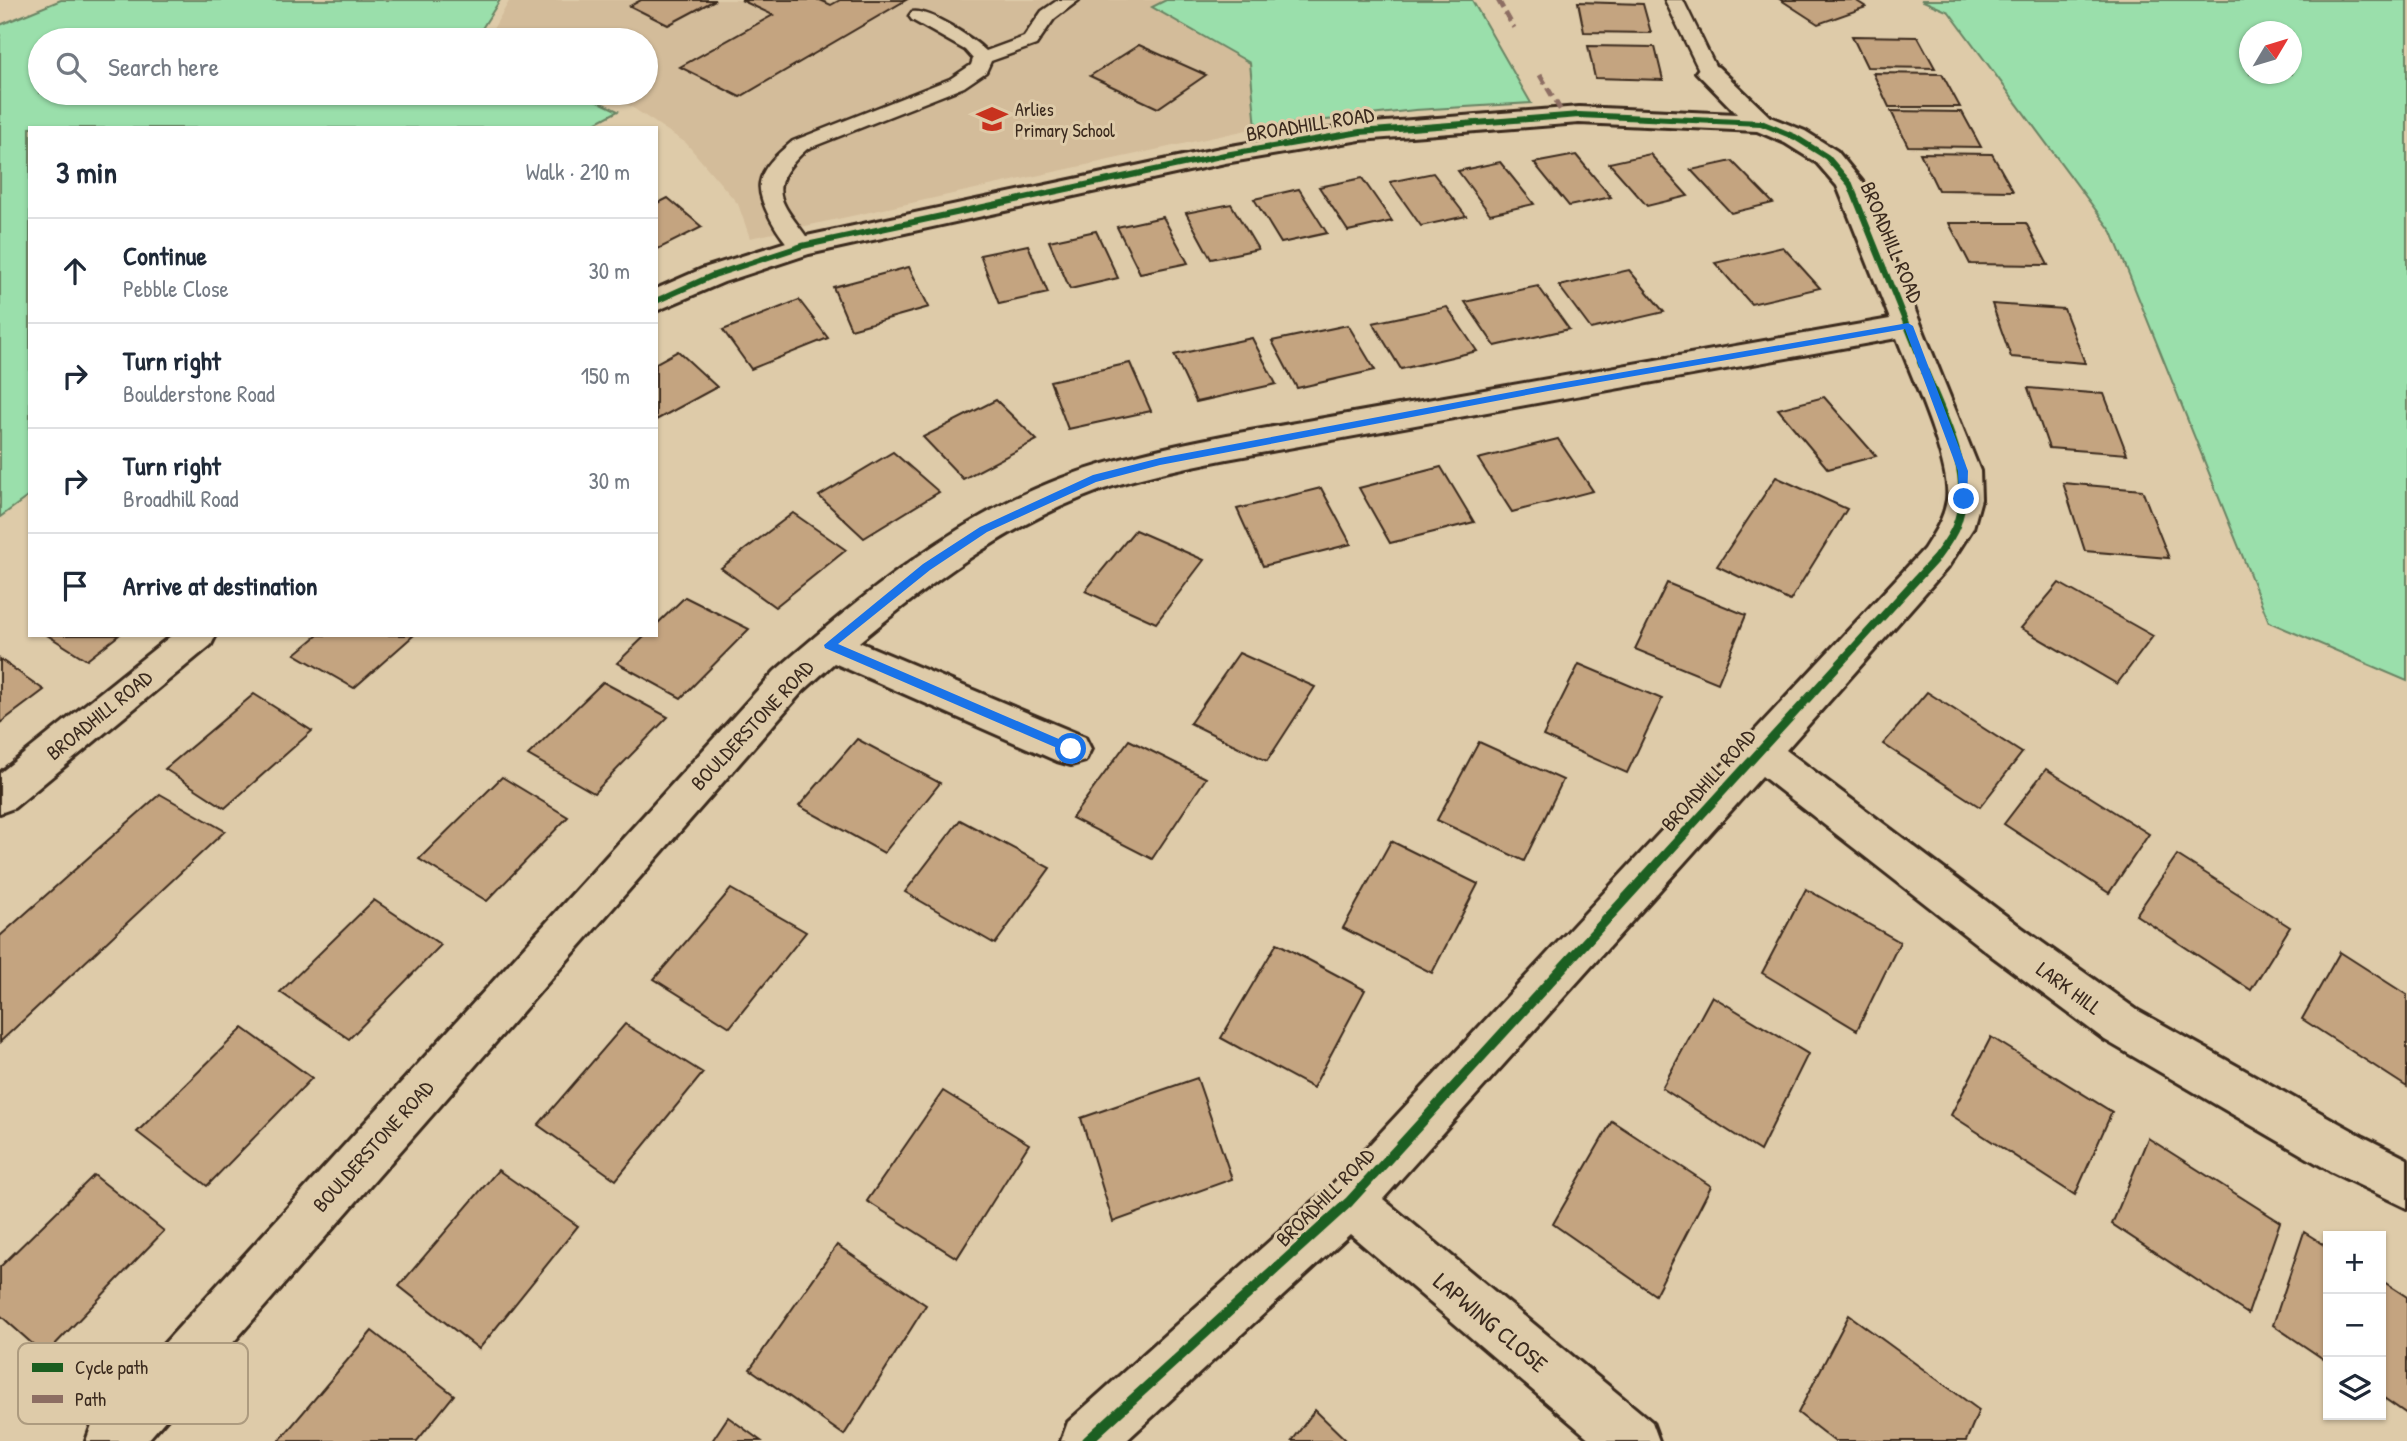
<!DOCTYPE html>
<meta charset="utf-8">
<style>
body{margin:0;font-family:"Patrick Hand",sans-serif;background:#f2f2f3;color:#1f2937}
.controls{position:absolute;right:21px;bottom:21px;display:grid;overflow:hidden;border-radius:0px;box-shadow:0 2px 5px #0004}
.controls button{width:63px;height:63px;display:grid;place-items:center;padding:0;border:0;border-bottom:2px solid #e0e1e3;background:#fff;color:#1f2937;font:35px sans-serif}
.compass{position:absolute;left:2239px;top:21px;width:63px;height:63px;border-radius:50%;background:#fff;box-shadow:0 2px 5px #0004;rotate:52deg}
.stop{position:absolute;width:21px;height:21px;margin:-16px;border:5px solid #1a73e8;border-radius:50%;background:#fff}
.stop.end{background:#1a73e8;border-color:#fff;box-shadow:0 2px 7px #0008}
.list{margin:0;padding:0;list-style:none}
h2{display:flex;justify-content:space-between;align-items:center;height:91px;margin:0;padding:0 28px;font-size:30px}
h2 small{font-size:23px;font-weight:400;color:#747a83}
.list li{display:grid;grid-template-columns:46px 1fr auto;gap:21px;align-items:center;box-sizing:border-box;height:105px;padding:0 28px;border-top:2px solid #e0e1e3}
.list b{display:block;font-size:26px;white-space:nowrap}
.list p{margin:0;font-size:23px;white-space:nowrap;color:#747a83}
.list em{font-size:23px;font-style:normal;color:#747a83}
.icon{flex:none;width:38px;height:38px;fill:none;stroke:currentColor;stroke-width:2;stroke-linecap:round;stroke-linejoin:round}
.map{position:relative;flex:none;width:2407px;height:1441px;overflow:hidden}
.search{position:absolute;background:#fff;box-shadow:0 2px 5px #0004;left:28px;top:28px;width:630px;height:77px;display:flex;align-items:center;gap:18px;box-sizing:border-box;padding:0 24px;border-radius:38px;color:#747a83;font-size:26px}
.panel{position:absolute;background:#fff;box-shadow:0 2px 5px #0004;left:28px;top:126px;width:630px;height:511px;border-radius:0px}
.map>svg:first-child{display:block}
</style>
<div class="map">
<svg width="2407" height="1441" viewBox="0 0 2407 1441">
<rect width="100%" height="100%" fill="#decba9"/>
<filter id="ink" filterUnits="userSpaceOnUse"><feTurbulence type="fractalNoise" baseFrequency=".0143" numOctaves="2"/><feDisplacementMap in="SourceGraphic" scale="14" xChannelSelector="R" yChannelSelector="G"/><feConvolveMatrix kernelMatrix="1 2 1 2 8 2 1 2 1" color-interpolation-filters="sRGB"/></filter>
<g filter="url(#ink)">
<path fill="#d3bc9a" d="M510 0H1472L1531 103 1415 110 1256 128 750 238 738 204 686 143 630 106 601 93H646V40L487 39Z"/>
<g fill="#9adfab" stroke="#6a8464" stroke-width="2" fill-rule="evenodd">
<path d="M61 0H500L476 38 479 40H40V93H581L618 111 586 128H30V495L0 517V25Z"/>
<path d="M1166 0H1472L1531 103 1415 110 1256 128 1250 63 1152 7Z"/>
<path d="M1921 0H2407V681L2269 622 2112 232 1949 12ZM2250 32H2292V74H2250Z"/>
</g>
<g fill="#c4a480" stroke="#3b2a1e" stroke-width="2">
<path d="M641 0H715L668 25 630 6Z"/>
<path d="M741 0H820L831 5 840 0H906L740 97 680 67 773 15Z"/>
<path d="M1781 0H1855L1866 7 1818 24Z"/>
<path d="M1578 2 1643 4 1651 33 1584 32Z"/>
<path d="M1852 36 1918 37 1935 68 1867 67Z"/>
<path d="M1139 45 1206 75 1158 108 1090 76Z"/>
<path d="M1588 46 1655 47 1663 80 1595 78Z"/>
<path d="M1873 73 1942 74 1960 107H1889Z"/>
<path d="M1891 111 1962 112 1981 147 1908 146Z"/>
<path d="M1920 153 1992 154 2013 191 1938 190Z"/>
<path d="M1650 154 1688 196 1647 206 1609 163Z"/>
<path d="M1576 155 1611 197 1569 206 1534 163Z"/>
<path d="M1732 161 1773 203 1731 213 1691 170Z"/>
<path d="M1500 162 1534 204 1490 214 1458 171Z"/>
<path d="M1433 173 1466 216 1421 226 1390 182Z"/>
<path d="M1362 178 1392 221 1348 231 1319 187Z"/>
<path d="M1299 189 1327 233 1281 243 1254 199Z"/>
<path d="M668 198 702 227 656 250V204Z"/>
<path d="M1231 204 1258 249 1211 259 1186 213Z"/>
<path d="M1163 217 1188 263 1140 273 1117 227Z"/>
<path d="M1949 223H2026L2048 265 1970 264Z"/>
<path d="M1096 231 1118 278 1070 289 1049 241Z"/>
<path d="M1028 245 1048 293 999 304 980 255Z"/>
<path d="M1783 247 1820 288 1751 304 1715 263Z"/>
<path d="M909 267 929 307 851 329 833 287Z"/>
<path d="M1629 270 1664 312 1591 329 1559 286Z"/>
<path d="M1538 286 1569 329 1495 346 1465 302Z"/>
<path d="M799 300 828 338 751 369 723 330Z"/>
<path d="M1992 304 2064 309 2085 363 2011 357Z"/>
<path d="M1447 307 1477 351 1401 369 1373 323Z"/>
<path d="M1348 325 1375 370 1297 388 1272 341Z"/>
<path d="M1252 338 1276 384 1196 402 1174 355Z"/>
<path d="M678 351 717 387 656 420V363Z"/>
<path d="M1130 363 1151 411 1068 429 1050 381Z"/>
<path d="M2028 388 2104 394 2127 454 2049 448Z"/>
<path d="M1824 397 1876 456 1828 469 1778 409Z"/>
<path d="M996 400 1037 440 963 479 923 437Z"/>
<path d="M1558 439 1593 491 1512 512 1478 459Z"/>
<path d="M893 452 939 492 864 538 819 496Z"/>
<path d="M1441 467 1474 522 1390 543 1359 488Z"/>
<path d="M1776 477 1847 509 1790 601 1717 566Z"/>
<path d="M2063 483 2142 490 2169 558 2085 551Z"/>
<path d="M1321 488 1351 544 1263 566 1237 509Z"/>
<path d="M793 513 846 550 775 607 721 568Z"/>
<path d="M1135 530 1204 560 1156 623 1085 591Z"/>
<path d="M1667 583 1746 615 1718 683 1635 649Z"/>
<path d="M2059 583 2153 636 2117 684 2021 628Z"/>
<path d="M685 597 749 629 681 698 617 663 646 635H656V625Z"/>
<path d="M47 635H119L87 660Z"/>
<path d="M318 635H414L354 688 295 654Z"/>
<path d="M1239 653 1315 687 1267 761 1190 723Z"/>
<path d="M0 659 44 690 0 723Z"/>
<path d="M1579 664 1662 699 1627 773 1543 736Z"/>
<path d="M603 682 668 717 594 793 528 755Z"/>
<path d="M1927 692 2022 753 1980 807 1883 744Z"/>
<path d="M254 694 312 731 225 808 165 769Z"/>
<path d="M857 739 940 783 884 853 799 806Z"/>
<path d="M1129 740 1206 778 1152 859 1072 818Z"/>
<path d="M1479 742 1563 780 1524 861 1437 820Z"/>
<path d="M2046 769 2149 834 2109 893 2004 824Z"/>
<path d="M502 777 568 817 487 901 419 859Z"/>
<path d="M160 794 225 831 0 1042V936Z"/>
<path d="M960 820 1050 868 995 944 905 892Z"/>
<path d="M1391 841 1478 884 1432 973 1343 928Z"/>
<path d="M2177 855 2290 927 2251 990 2136 915Z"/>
<path d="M731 889 806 932 730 1027 654 979Z"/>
<path d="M1806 889 1900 942 1857 1030 1762 973Z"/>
<path d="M374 900 441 945 349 1039 280 992Z"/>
<path d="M1277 943 1365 990 1313 1088 1221 1038Z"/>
<path d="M2340 952 2407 995V1087L2302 1019Z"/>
<path d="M1712 996 1808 1054 1760 1151 1662 1088Z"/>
<path d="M625 1024 703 1073 616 1180 538 1125Z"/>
<path d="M243 1028 312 1078 207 1186 137 1132Z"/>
<path d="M1991 1037 2112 1112 2075 1195 1951 1115Z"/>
<path d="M1197 1078 1232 1179 1113 1222 1081 1118Z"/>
<path d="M943 1091 1029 1144 957 1258 867 1201Z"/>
<path d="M1612 1121 1711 1186 1655 1295 1553 1224Z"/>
<path d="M2148 1138 2280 1222 2248 1314 2112 1224Z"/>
<path d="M498 1170 578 1226 479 1349 399 1286Z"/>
<path d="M94 1175 164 1231 45 1355 0 1315V1267Z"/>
<path d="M2304 1232 2328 1247V1362L2273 1325Z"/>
<path d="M837 1245 926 1305 844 1435 750 1369Z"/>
<path d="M2381 1280 2407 1297V1414L2381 1396Z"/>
<path d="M1849 1315 1979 1410 1966 1441H1834L1798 1413Z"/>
<path d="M372 1331 454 1395 417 1441H279Z"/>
<path d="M1315 1410 1347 1441H1292Z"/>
<path d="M728 1417 761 1441H712Z"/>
</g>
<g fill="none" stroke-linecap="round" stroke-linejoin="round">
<g stroke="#3b2a1e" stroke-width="5">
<g id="service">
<path d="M1058 0H1079L1054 19 1036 45 991 61 986 72 964 87 807 149C759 192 785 204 813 246L809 251C804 252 799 253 794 250 780 240 757 200 760 183 763 165 780 152 793 141L950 79 971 65 973 59 965 50 912 20 909 16 912 12C928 8 974 39 986 51L1024 37 1042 11Z"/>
<path d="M1665 0H1683L1718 72 1716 76 1709 78 1700 72Z"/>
</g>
</g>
<g stroke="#3b2a1e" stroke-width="6">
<g id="minor">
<path d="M1709 64 1718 67 1770 117 1805 131 1837 151 1864 184 1980 471 1981 499 1973 528 1948 567 1786 750 2022 928 2137 1010 2364 1137 2407 1159V1208L2330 1171 2105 1040 1992 956 1762 776 1383 1199 1652 1422 1659 1441H1592L1350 1234 1126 1441H1061L1068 1422 1332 1185 1924 549C1934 533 1944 519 1947 500 1952 464 1911 375 1897 338L1227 459C1178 469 1129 478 1083 497 999 531 928 585 859 642L1085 737 1091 749 1085 761 1071 765 1057 761 834 663 801 693 147 1441H86L93 1422 775 671C861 597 953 519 1062 478 1115 458 1171 446 1227 435L1890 319 1837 186 1817 163 1785 143 1757 131 1579 123 1360 140 1225 163 809 254 724 282 656 311V289L704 268 802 237 1225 147 1360 124 1579 107 1737 114 1696 72 1700 67Z"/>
<path d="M172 635H216L211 645 14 808 0 813V773Z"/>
</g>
</g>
<use href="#service" fill="#decba9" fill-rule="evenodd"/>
<use href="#minor" fill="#decba9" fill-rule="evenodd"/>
<g stroke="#8d6e63" stroke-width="5" stroke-dasharray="10 5" stroke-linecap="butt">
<path d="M1498 0 1514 28"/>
<path d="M1540 75 1564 116"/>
</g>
<g stroke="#decba9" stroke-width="10">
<path id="cycleway-far2" d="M656 301 714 275 802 246 1225 155 1360 132 1579 115 1761 123 1795 137 1827 157 1850 184 1922 363"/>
</g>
<g stroke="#decba9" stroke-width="12">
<path id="cycleway-far1" d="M1685 833 1936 558C1943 548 1952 537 1956 526 1977 473 1940 411 1921 362"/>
</g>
<g stroke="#decba9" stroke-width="15">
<path id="cycleway" d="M1087 1441 1349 1202 1687 831"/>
</g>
<use href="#cycleway-far2" stroke="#1b5e20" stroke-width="6"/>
<use href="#cycleway-far1" stroke="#1b5e20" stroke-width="8"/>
<use href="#cycleway" stroke="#1b5e20" stroke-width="10"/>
</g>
</g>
<path fill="#1a73e8" d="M1908 323 1913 326 1968 471 1967 502 1959 499 1958 471 1905 329 1548 391 1160 465 1096 482 987 532 930 570 838 644 1075 746V753L1071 754 825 648 824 645 923 564 980 527 1093 475 1160 458 1548 385Z"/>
<defs>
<g id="school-bare" transform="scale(2.415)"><path d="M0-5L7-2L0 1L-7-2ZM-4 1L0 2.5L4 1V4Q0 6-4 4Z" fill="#c8321e" stroke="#decba9" stroke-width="2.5" paint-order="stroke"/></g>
</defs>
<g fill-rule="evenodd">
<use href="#school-bare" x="992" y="119"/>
</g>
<g text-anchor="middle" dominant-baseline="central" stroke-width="6" stroke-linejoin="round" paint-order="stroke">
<g font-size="18" fill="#3b2a1e" stroke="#decba9" text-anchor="start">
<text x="1015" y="109">Arlies<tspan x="1015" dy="21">Primary School</tspan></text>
</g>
<g font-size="21" fill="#3b2a1e" stroke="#decba9">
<text transform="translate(1310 124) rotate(-9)">BROADHILL ROAD</text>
<text transform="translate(1892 242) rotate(67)">BROADHILL ROAD</text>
<text transform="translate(99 715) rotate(-39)">BROADHILL ROAD</text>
<text transform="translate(752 725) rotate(-47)">BOULDERSTONE ROAD</text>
<text transform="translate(1708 780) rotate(-48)">BROADHILL ROAD</text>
<text transform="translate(2069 988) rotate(36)">LARK HILL</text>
<text transform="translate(373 1146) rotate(-48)">BOULDERSTONE ROAD</text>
<text transform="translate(1325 1197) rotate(-45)">BROADHILL ROAD</text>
</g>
<g font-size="24" fill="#3b2a1e" stroke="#decba9">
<text transform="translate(1491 1322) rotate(40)">LAPWING CLOSE</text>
</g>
</g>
<rect x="18" y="1343" width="230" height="81" rx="10" fill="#decba9" stroke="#ad9b7f" stroke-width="2"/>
<rect x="32" y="1363" width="31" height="9" fill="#1b5e20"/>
<rect x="32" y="1395" width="31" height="8" fill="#8d6e63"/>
<g font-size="19" fill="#3b2a1e">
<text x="75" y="1374">Cycle path</text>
<text x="75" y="1406">Path</text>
</g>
</svg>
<div class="controls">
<button>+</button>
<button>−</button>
<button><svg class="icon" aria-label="layers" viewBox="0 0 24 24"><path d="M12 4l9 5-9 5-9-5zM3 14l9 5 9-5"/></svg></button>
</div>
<svg class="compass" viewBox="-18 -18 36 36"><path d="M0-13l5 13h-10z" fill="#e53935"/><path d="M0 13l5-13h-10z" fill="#747a83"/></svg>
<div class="stop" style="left:1071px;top:749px"></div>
<div class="stop end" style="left:1964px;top:499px"></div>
<div class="search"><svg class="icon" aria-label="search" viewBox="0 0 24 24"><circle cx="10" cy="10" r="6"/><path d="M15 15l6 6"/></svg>Search here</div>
<section class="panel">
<h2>3 min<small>Walk · 210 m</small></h2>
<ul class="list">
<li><svg class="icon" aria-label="ahead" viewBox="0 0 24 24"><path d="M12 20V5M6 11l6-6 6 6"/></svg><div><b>Continue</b><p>Pebble Close</p></div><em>30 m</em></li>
<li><svg class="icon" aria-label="right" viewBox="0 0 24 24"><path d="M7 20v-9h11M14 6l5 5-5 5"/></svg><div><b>Turn right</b><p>Boulderstone Road</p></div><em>150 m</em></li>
<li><svg class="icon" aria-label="right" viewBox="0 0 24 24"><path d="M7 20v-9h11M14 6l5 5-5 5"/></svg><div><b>Turn right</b><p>Broadhill Road</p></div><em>30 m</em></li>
<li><svg class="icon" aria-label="arrive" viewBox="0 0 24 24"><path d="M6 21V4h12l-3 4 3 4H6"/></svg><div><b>Arrive at destination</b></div></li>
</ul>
</section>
</div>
